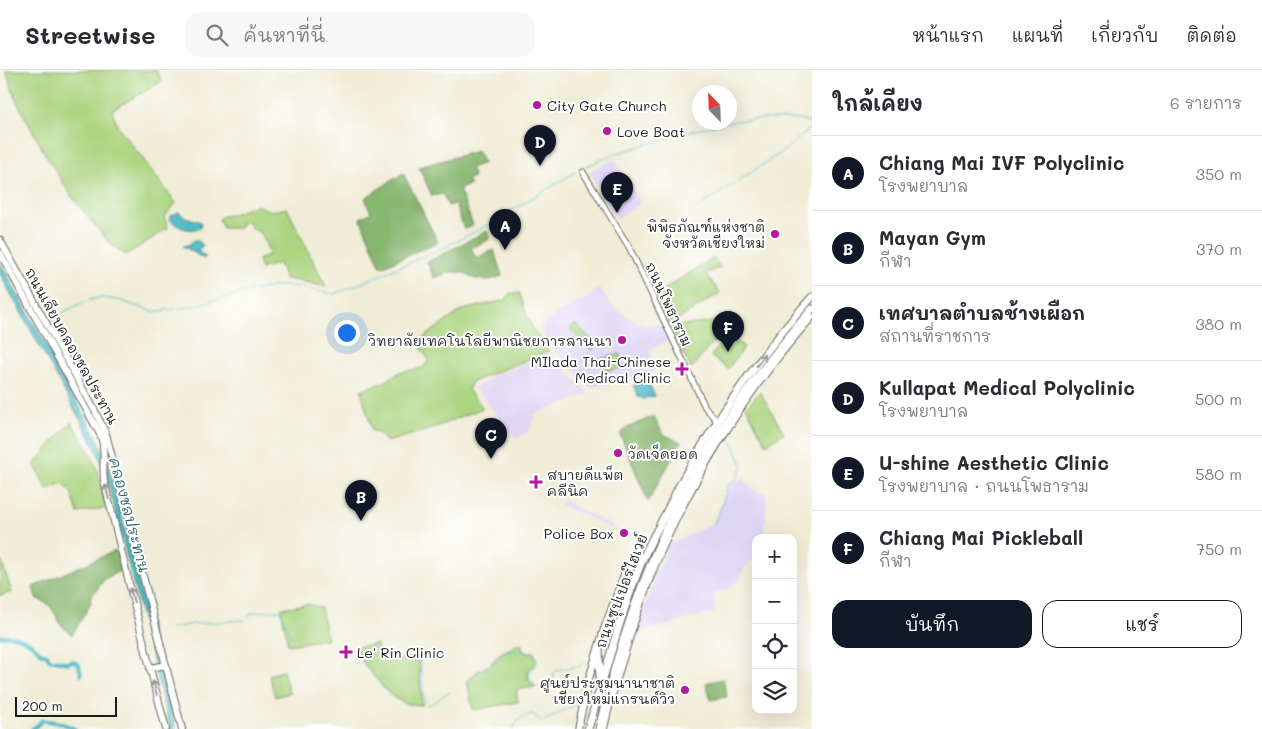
<!DOCTYPE html>
<html lang="th">
<meta charset="utf-8">
<style>
body{margin:0;font-family:Mali,"Playpen Sans Thai",sans-serif;background:#f7f7f7;color:#2b2b33}
.controls{position:absolute;right:15px;bottom:15px;display:grid;overflow:hidden;border-radius:10px;box-shadow:0 5px 20px #0002}
.controls button{width:45px;height:45px;display:grid;place-items:center;padding:0;border:0;border-bottom:1px solid #e1e1e2;background:#fff;color:#2b2b33;font:25px sans-serif}
.compass{position:absolute;left:692px;top:15px;width:45px;height:45px;border-radius:50%;background:#fff;box-shadow:0 5px 20px #0002;rotate:337deg}
.scale{position:absolute;left:15px;bottom:12px;width:102px;box-sizing:border-box;padding-left:5px;border:2px solid #1c1c1c;border-top:0;font-size:14px;line-height:18px;white-space:nowrap;color:#1c1c1c;-webkit-text-stroke:4px #fff;paint-order:stroke}
.you{position:absolute;left:346px;top:262px;width:18px;height:18px;margin:-12px;border:4px solid #fff;border-radius:50%;background:#1a73e8;box-shadow:0 0 0 8px #1a73e833}
.badge{display:grid;place-items:center;width:32px;height:32px;border-radius:50%;background:#111827;color:#fff;font-size:16px;font-weight:700}
.pin{position:absolute;translate:-50% -41px;filter:drop-shadow(0 1px 2px #0008)}
.pin::after{content:'';position:absolute;top:26px;width:18px;height:15px;background:inherit;clip-path:polygon(0 0,100% 0,50% 100%)}
.list{margin:0;padding:0;list-style:none}
h2{display:flex;justify-content:space-between;align-items:center;height:65px;margin:0;padding:0 20px;font-size:21px}
h2 small{font-size:16px;font-weight:400;color:#7c7c81}
.list li{display:grid;grid-template-columns:32px 1fr auto;gap:15px;align-items:center;box-sizing:border-box;height:75px;padding:0 20px;border-top:1px solid #e1e1e2}
.list b{display:block;font-size:19px;white-space:nowrap}
.list p{margin:0;font-size:16px;white-space:nowrap;color:#7c7c81}
.list em{font-size:16px;font-style:normal;color:#7c7c81}
.actions{display:flex;gap:10px;padding:15px 20px}
.actions a{flex:1;padding:11px 0;border:1px solid #111827;border-radius:15px;text-align:center;font-size:18px;color:#111827}
.actions .main{background:#111827;color:#fff}
.icon{flex:none;width:28px;height:28px;fill:none;stroke:currentColor;stroke-width:2;stroke-linecap:round;stroke-linejoin:round}
.map{position:relative;flex:none;width:812px;height:659px;overflow:hidden}
header{display:flex;align-items:center;gap:30px;box-sizing:border-box;height:70px;padding:0 25px;background:#fff;border-bottom:1px solid #e1e1e2}
header strong{font-size:24px}
nav{display:flex;gap:28px;margin-inline-start:auto;font-size:18px}
.search{width:350px;height:45px;background:#f7f7f7;display:flex;align-items:center;gap:12px;box-sizing:border-box;padding:0 18px;border-radius:15px;color:#7c7c81;font-size:19px}
main{display:flex}
aside{flex:1;background:#fff}
.map>svg:first-child{display:block}
</style>
<header>
<strong>Streetwise</strong>
<div class="search"><svg class="icon" aria-label="search" viewBox="0 0 24 24"><circle cx="10" cy="10" r="6"/><path d="M15 15l6 6"/></svg>ค้นหาที่นี่</div>
<nav><a>หน้าแรก</a><a>แผนที่</a><a>เกี่ยวกับ</a><a>ติดต่อ</a></nav>
</header>
<main>
<div class="map">
<svg width="812" height="659" viewBox="0 0 812 659">
<rect width="100%" height="100%" fill="#fff"/>
<filter id="ink" filterUnits="userSpaceOnUse"><feTurbulence type="fractalNoise" baseFrequency=".02" numOctaves="2"/><feDisplacementMap in="SourceGraphic" scale="10" xChannelSelector="R" yChannelSelector="G"/><feConvolveMatrix kernelMatrix="1 2 1 2 8 2 1 2 1" color-interpolation-filters="sRGB"/></filter>
<filter id="wash" filterUnits="userSpaceOnUse"><feTurbulence type="fractalNoise" baseFrequency=".0096" numOctaves="4" result="noise"/><feDisplacementMap in="SourceGraphic" scale="20" xChannelSelector="R" yChannelSelector="G"/><feGaussianBlur stdDeviation="1.12" result="paint"/><feColorMatrix in="noise" values="0 0 0 0 0 0 0 0 0 0 0 0 0 0 0 0 0 1.4 0 .05"/><feComposite in="paint" operator="in"/></filter>
<g filter="url(#wash)">
<rect width="100%" height="100%" fill="#f0ecd6"/>
<g fill="#dfd5f5">
<path d="M614 89 641 133 617 148 589 102Z"/>
<path d="M599 218 614 238 642 256 664 254 671 269 649 280 656 302 590 318 544 269 542 260V255L557 243 587 228Z"/>
<path d="M550 283 589 324 535 344 529 361 517 369 474 317 484 313 486 309Z"/>
<path d="M742 408 758 423H765L767 429 766 448 762 468H756V488L745 497 738 511 732 517 728 519 715 522V542L634 564 668 475 714 453 730 415Z"/>
<path d="M563 430 614 457V460L584 445 559 435Z"/>
</g>
<g fill="#aad47f" stroke="#63784e">
<path d="M6 0H156L162 11 112 40 117 55 176 133 164 147 168 158 126 185 110 174 72 127 45 84 16 30Z"/>
<path d="M256 135 271 141 287 138 326 217 305 212 285 209 279 193 261 199 258 190 270 184 261 163 251 158 249 152 241 153 239 158H223L219 149 222 146C234 145 245 139 256 135Z"/>
<path d="M713 188 720 197 706 204 720 223 670 255 655 225Z"/>
<path d="M510 223H520C526 247 533 262 549 281L472 312 468 320 483 338 428 360 387 372 378 362 372 361 361 320 384 312 400 302 423 298 429 290 422 279 420 270 462 240 506 230Z"/>
<path d="M732 249 691 299 671 257Z"/>
<path d="M575 254 597 275 592 281 570 259Z"/>
<path d="M728 265 744 277 728 299 711 286Z"/>
<path d="M620 284 623 297 604 302 600 289Z"/>
<path d="M760 322 784 363 766 374 746 337Z"/>
<path d="M71 352C79 364 87 375 93 389 100 404 102 422 106 438L78 443 71 422 63 413 47 419 34 394Z"/>
<path d="M0 490H1L12 522 0 526Z"/>
<path d="M308 534 321 538 327 569 288 575 281 538Z"/>
<path d="M521 573 524 582H534L537 592 528 602V609L535 617 516 620 518 632 473 640 467 610 478 601 490 595 499 584Z"/>
<path d="M377 574C378 578 378 583 381 586 386 593 410 588 418 587L422 635 407 634 394 628 385 620 363 593 356 577Z"/>
<path d="M283 601 289 623 275 627 269 605Z"/>
</g>
<g fill="#87b66e" stroke="#526945">
<path d="M477 81 484 93 470 98 474 107 467 110 470 115 459 119 473 155 464 159 455 134 448 136 443 124 432 126 419 97Z"/>
<path d="M403 103 438 172 381 197 360 148 371 143 365 128Z"/>
<path d="M487 161 490 169 471 178 476 188 494 180 502 206 490 210 475 209 465 203 451 202 434 208 427 192Z"/>
<path d="M654 346 663 364 681 372 648 432 620 364 627 358Z"/>
<path d="M117 480 123 499 105 509 90 528 91 533 72 565 59 553 56 545 49 535 36 528 33 517Z"/>
<path d="M723 609 727 627 711 630 706 613Z"/>
</g>
<g fill="#4bb9c5" stroke="#346a70">
<path d="M179 142 183 146 201 152 200 158C187 162 179 158 169 149L172 145Z"/>
<path d="M196 169 203 175 198 181 206 187 204 189 183 176 188 175Z"/>
<path d="M0 192 99 371 108 393 176 659H170L105 401 96 379 0 204Z"/>
<path d="M647 310 655 326 651 328 648 327 644 329 638 327 633 316Z"/>
</g>
<g fill="none" stroke-linecap="round" stroke-linejoin="round">
<g stroke="#4bb9c5" stroke-width="1">
<path d="M730 52C750 49 793 46 812 53"/>
<path d="M584 97 615 84 682 63 729 52"/>
<path d="M697 138 785 80 812 57"/>
<path d="M52 248 82 233 93 229 101 228 118 230 152 241H160L189 237 254 220 277 216H291L334 224 357 215 443 178 486 156 577 101"/>
<path d="M714 453 720 441 728 415C732 413 736 411 738 406 740 402 739 400 743 397L733 373 726 364"/>
<path d="M652 510 656 500"/>
<path d="M248 547 251 543 280 540 289 563 292 565"/>
<path d="M171 558 193 554 244 550"/>
<path d="M355 578 365 596 387 621"/>
<path d="M420 588 423 627 427 635C437 634 441 624 450 622"/>
<path d="M470 610 474 607 478 602 494 593 504 583 522 580 536 587 537 592 529 602 530 610 536 617"/>
<path d="M548 616 552 614 554 603 557 600 580 596 583 593"/>
<path d="M544 651 575 634"/>
<path d="M513 659C516 651 524 644 533 644L541 651"/>
</g>
<g stroke="#4bb9c5" stroke-width="4">
<path d="M0 566C10 565 22 567 31 574 37 578 40 584 47 585L49 589 53 590"/>
<path d="M54 590 68 593 72 591 79 595 81 605"/>
<path d="M32 659 37 656 42 650 61 653 75 659"/>
</g>
</g>
</g>
<g filter="url(#ink)">
<g fill="none" stroke-linecap="round" stroke-linejoin="round">
<g stroke="#66655d" stroke-width="7">
<path id="minor" d="M583 102 629 177 705 337 717 351"/>
</g>
<g stroke="#66655d" stroke-width="8">
<g id="major">
<path d="M0 170 94 339 106 364 150 533 182 659"/>
<path d="M0 183 101 366C106 381 102 395 104 411L150 598 166 659"/>
<path d="M150 598 166 595"/>
<path d="M578 659 588 612 604 559 625 502"/>
<path d="M604 659C609 632 618 605 626 579 634 552 643 526 653 500 690 411 748 318 812 247"/>
</g>
</g>
<g stroke="#66655d" stroke-width="9">
<g id="highway">
<path d="M625 502 644 486"/>
<path d="M599 578 600 613"/>
<path d="M588 659C606 601 621 542 644 486 651 470 660 455 668 439 673 429 678 418 683 409 719 344 763 282 812 227"/>
<path d="M599 659C618 576 646 494 686 418 720 354 764 294 812 239"/>
</g>
</g>
<use href="#minor" stroke="#fff" stroke-width="5"/>
<use href="#major" stroke="#fff" stroke-width="6"/>
<use href="#highway" stroke="#fff" stroke-width="7"/>
</g>
<defs><path id="oneway-shaft" d="M-6 0H5M1.5-3L5.5 0L1.5 3" fill="none" stroke-width="1.6" stroke-linecap="round" stroke-linejoin="round" transform="scale(1.25)"/></defs>
<g stroke="#999">
<use href="#oneway-shaft" transform="translate(761 290) rotate(-54)"/>
<use href="#oneway-shaft" transform="translate(107 422) rotate(-104)"/>
<use href="#oneway-shaft" transform="translate(132 525) rotate(-104)"/>
<use href="#oneway-shaft" transform="translate(155 618) rotate(-106)"/>
</g>
</g>
<g fill="#b5179e" stroke="#fff" stroke-width="2">
<circle cx="537" cy="35" r="5"/>
<circle cx="607" cy="61" r="5"/>
<circle cx="775" cy="164" r="5"/>
<circle cx="622" cy="270" r="5"/>
<path d="M679.5 291.5h5v5h5v5h-5v5h-5v-5h-5v-5h5z"/>
<circle cx="618" cy="383" r="5"/>
<path d="M533.5 404.5h5v5h5v5h-5v5h-5v-5h-5v-5h5z"/>
<circle cx="624" cy="463" r="5"/>
<path d="M343.5 574.5h5v5h5v5h-5v5h-5v-5h-5v-5h5z"/>
<circle cx="685" cy="620" r="5"/>
</g>
<g text-anchor="middle" dominant-baseline="central" stroke-width="4" stroke-linejoin="round" paint-order="stroke">
<g font-size="14" fill="#1c1c1c" stroke="#fff" text-anchor="start">
<text x="547" y="35">City Gate Church</text>
<text x="617" y="61">Love Boat</text>
<text x="765" y="156" text-anchor="end">พิพิธภัณฑ์แห่งชาติ<tspan x="765" dy="16">จังหวัดเชียงใหม่</tspan></text>
<text x="612" y="270" text-anchor="end">วิทยาลัยเทคโนโลยีพาณิชยการลานนา</text>
<text x="671" y="291" text-anchor="end">MIlada Thai-Chinese<tspan x="671" dy="16">Medical Clinic</tspan></text>
<text x="628" y="383">วัดเจ็ดยอด</text>
<text x="547" y="404">สบายดีแพ็ต<tspan x="547" dy="16">คลีนิค</tspan></text>
<text x="614" y="463" text-anchor="end">Police Box</text>
<text x="357" y="582">Le' Rin Clinic</text>
<text x="675" y="612" text-anchor="end">ศูนย์ประชุมนานาชาติ<tspan x="675" dy="16">เชียงใหม่แกรนด์วิว</tspan></text>
</g>
<g font-size="14" fill="#1c1c1c" stroke="#fff">
<text transform="translate(669 234) rotate(65)">ถนนโพธาราม</text>
<text transform="translate(72 276) rotate(61)">ถนนเลียบคลองชลประทาน</text>
<text transform="translate(621 521) rotate(-69)">ถนนซุปเปอร์ไฮเวย์</text>
</g>
<g font-size="15" font-style="italic" fill="#316368" stroke="#fff">
<text transform="translate(130 445) rotate(75)">คลองชลประทาน</text>
</g>
</g>
</svg>
<div class="controls">
<button>+</button>
<button>−</button>
<button><svg class="icon" aria-label="locate" viewBox="0 0 24 24"><circle cx="12" cy="12" r="6"/><path d="M12 2v4M12 18v4M2 12h4M18 12h4"/></svg></button>
<button><svg class="icon" aria-label="layers" viewBox="0 0 24 24"><path d="M12 4l9 5-9 5-9-5zM3 14l9 5 9-5"/></svg></button>
</div>
<svg class="compass" viewBox="-18 -18 36 36"><path d="M0-13l5 13h-10z" fill="#e53935"/><path d="M0 13l5-13h-10z" fill="#7c7c81"/></svg>
<div class="scale">200 m</div>
<div class="you"></div>
<div class="pin badge" style="left:505px;top:180px">A</div>
<div class="pin badge" style="left:361px;top:451px">B</div>
<div class="pin badge" style="left:491px;top:389px">C</div>
<div class="pin badge" style="left:540px;top:96px">D</div>
<div class="pin badge" style="left:617px;top:143px">E</div>
<div class="pin badge" style="left:728px;top:282px">F</div>
</div>
<aside>
<h2>ใกล้เคียง<small>6 รายการ</small></h2>
<ul class="list">
<li><span class="badge">A</span><div><b>Chiang Mai IVF Polyclinic</b><p>โรงพยาบาล</p></div><em>350 m</em></li>
<li><span class="badge">B</span><div><b>Mayan Gym</b><p>กีฬา</p></div><em>370 m</em></li>
<li><span class="badge">C</span><div><b>เทศบาลตำบลช้างเผือก</b><p>สถานที่ราชการ</p></div><em>380 m</em></li>
<li><span class="badge">D</span><div><b>Kullapat Medical Polyclinic</b><p>โรงพยาบาล</p></div><em>500 m</em></li>
<li><span class="badge">E</span><div><b>U-shine Aesthetic Clinic</b><p>โรงพยาบาล · ถนนโพธาราม</p></div><em>580 m</em></li>
<li><span class="badge">F</span><div><b>Chiang Mai Pickleball</b><p>กีฬา</p></div><em>750 m</em></li>
</ul>
<div class="actions"><a class="main">บันทึก</a><a>แชร์</a></div>
</aside>
</main>
